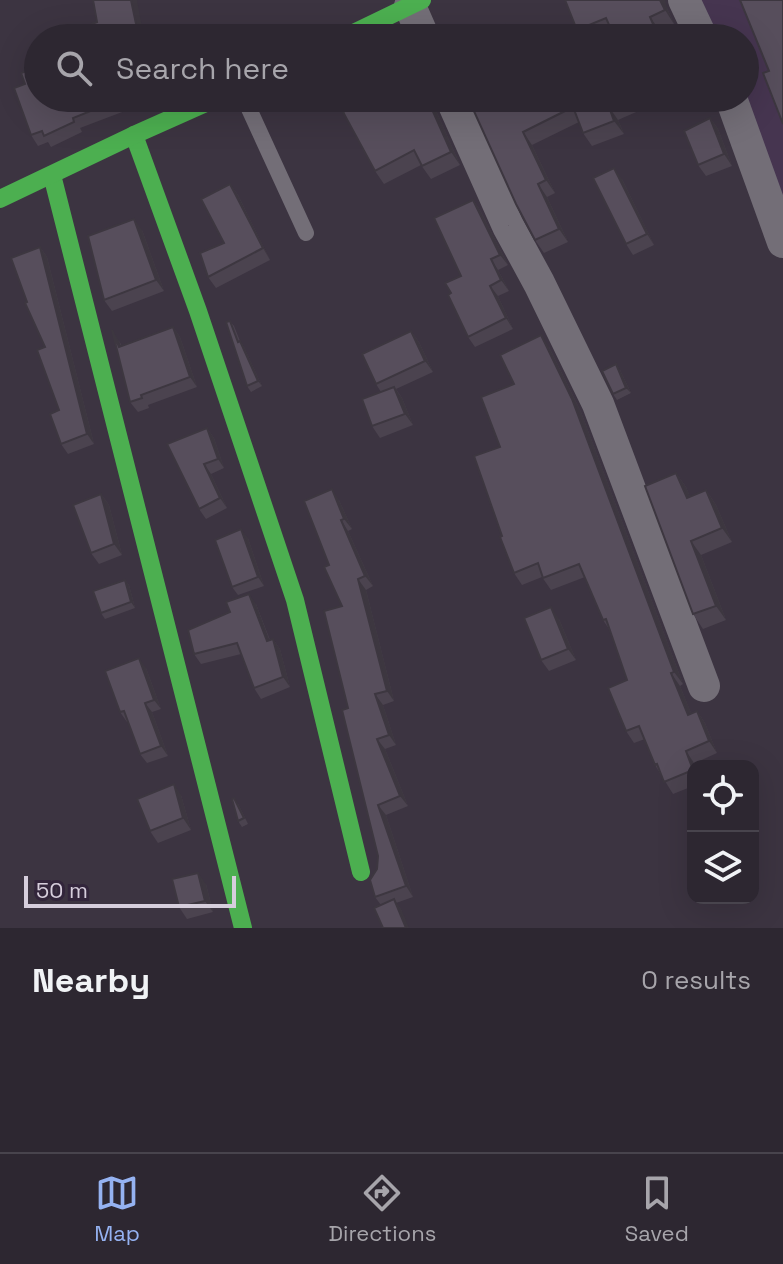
<!DOCTYPE html>
<style>
body{margin:0;font-family:"Space Grotesk",sans-serif;background:#352f39;color:#f1f3f6}
.controls{position:absolute;right:24px;bottom:24px;display:grid;overflow:hidden;border-radius:16px;box-shadow:0 8px 32px #0002}
.controls button{width:72px;height:72px;display:grid;place-items:center;padding:0;border:0;border-bottom:2px solid #48444d;background:#2d2731;color:#f1f3f6;font:40px sans-serif}
.scale{position:absolute;left:24px;bottom:20px;width:212px;box-sizing:border-box;padding-left:8px;border:4px solid #d6cedc;border-top:0;font-size:22px;line-height:28px;white-space:nowrap;color:#d6cedc;-webkit-text-stroke:6px #32253b;paint-order:stroke}
.list{margin:0;padding:0;list-style:none}
h2{display:flex;justify-content:space-between;align-items:center;height:104px;margin:0;padding:0 32px;font-size:34px}
h2 small{font-size:26px;font-weight:400;color:#a7a5ab}
.icon{flex:none;width:44px;height:44px;fill:none;stroke:currentColor;stroke-width:2;stroke-linecap:round;stroke-linejoin:round}
.map{position:relative;flex:none;width:783px;height:928px;overflow:hidden}
.search{position:absolute;background:#2d2731;box-shadow:0 8px 32px #0002;left:24px;right:24px;top:24px;height:88px;display:flex;align-items:center;gap:20px;box-sizing:border-box;padding:0 28px;border-radius:44px;color:#a7a5ab;font-size:30px}
.sheet{height:224px;background:#2d2731}
nav{display:flex;justify-content:space-around;align-items:center;box-sizing:border-box;height:112px;border-top:2px solid #48444d;background:#2d2731;font-size:22px;color:#a7a5ab}
nav a{display:grid;justify-items:center;gap:4px}
nav .on{color:#95b2f1}
.map>svg:first-child{display:block}
</style>
<div class="map">
<svg width="783" height="928" viewBox="0 0 783 928">
<rect width="100%" height="100%" fill="#3c3441"/>
<path fill="#463550" d="M700 0H783V229L745 98V38H714Z"/>
<g fill="none" stroke-linecap="round" stroke-linejoin="round">
<path stroke="#736e77" stroke-width="16" d="M244 98 306 233"/>
<g stroke="#736e77" stroke-width="32">
<path d="M684 0 702 38"/>
<path d="M410 6 424 38"/>
<path d="M451 98 508 226 539 283 598 404 704 686"/>
<path d="M731 98 783 242"/>
</g>
<g stroke="#4caf50" stroke-width="18">
<path d="M343 38 422 0"/>
<path d="M134 135 198 311 295 600 361 872"/>
<path d="M52 175 243 928"/>
<path d="M0 199 134 135 217 98"/>
</g>
</g>
<g fill="#4b434f">
<path d="M565 0 667 8 674 24 660 31 612 32 598 38H582L577 30Z"/>
<path d="M25 84 38 98H135L138 106 80 128 82 132 51 147 48 142 38 146 31 135Z"/>
<path d="M468 98H668L618 120 624 134 592 146 583 133 579 122 532 145 555 193 547 197 568 242 544 253 535 240Z"/>
<path d="M434 106 460 165 431 179 421 165 384 184 375 171Z"/>
<path d="M710 118 718 129 732 166 706 176 698 165Z"/>
<path d="M622 179 654 245 633 255 626 244Z"/>
<path d="M230 184 238 195 270 260 216 288 208 277 224 243Z"/>
<path d="M473 200 480 210 508 265 498 270 509 291 498 296 513 329 475 347 468 337 451 293 461 276Z"/>
<path d="M142 230 164 291 112 311 104 300Z"/>
<path d="M40 247 47 257 94 444 68 454 61 444 59 410 45 347 27 302Z"/>
<path d="M230 321 234 326 240 341 244 347 262 386 251 392 247 386Z"/>
<path d="M173 327 180 337 197 387 148 405 149 408 138 412 130 402 119 341 122 346Z"/>
<path d="M411 331 419 342 433 372 396 389 402 398 413 425 380 438 372 426 381 392 376 384Z"/>
<path d="M549 347 581 412 683 684 680 686 691 713 697 711 705 723 717 753 695 763 696 766H693V786L673 794 655 765 645 739 634 743 626 731 627 680 609 629 603 620 585 577 551 590 542 577 522 585 514 573 502 536 514 384Z"/>
<path d="M620 370 631 393 617 400 613 394Z"/>
<path d="M207 428 214 438 224 468 211 474 227 508 206 519 199 509Z"/>
<path d="M676 473 686 487 690 497 706 490 716 505 732 542 701 555 726 620 703 629 693 614Z"/>
<path d="M101 494 109 505 122 555 99 564 91 553Z"/>
<path d="M339 500 352 529 348 531 373 586 366 590 394 701 383 705 396 745 385 749 408 806 386 815 413 897 396 903 402 911 381 905 375 897 378 856 348 708 342 606 329 565Z"/>
<path d="M248 538 264 586 238 595 232 587Z"/>
<path d="M125 580 129 585 135 608 105 619 101 613Z"/>
<path d="M256 604 270 640 273 639 280 649 290 687 261 699 254 688 241 654 201 664 194 654Z"/>
<path d="M559 619 576 660 549 671 541 660Z"/>
<path d="M146 668 161 709 152 712 168 756 147 763 140 754 128 722H127L120 712Z"/>
<path d="M181 795 191 830 158 843 150 831Z"/>
<path d="M238 804 248 824 242 827 238 821Z"/>
<path d="M206 884 213 912 187 919 179 907Z"/>
</g>
<g fill="#3d3740">
<path d="M131 0H137L144 38H139Z"/>
<path d="M660 0H665L667 8 674 24 665 10Z"/>
<path d="M650 17 660 31 663 38H659Z"/>
<path d="M427 98H432L434 106 460 165 451 152Z"/>
<path d="M609 107 618 120 624 134 614 121Z"/>
<path d="M710 118 718 129 732 166 724 154Z"/>
<path d="M523 132 532 145 555 193 546 180Z"/>
<path d="M614 168 622 179 654 245 647 234Z"/>
<path d="M230 184 238 195 270 260 263 248Z"/>
<path d="M538 184 547 197 568 242 559 229Z"/>
<path d="M473 200 480 210 508 265 500 255Z"/>
<path d="M134 219 142 230 164 291 156 280Z"/>
<path d="M40 247 47 257 94 444 87 434 82 420Z"/>
<path d="M491 259 498 270 509 291 501 280Z"/>
<path d="M490 286 498 296 513 329 506 318Z"/>
<path d="M173 327 180 337 197 387 190 377Z"/>
<path d="M112 330 119 341 126 358 119 347Z"/>
<path d="M411 331 419 342 433 372 425 361Z"/>
<path d="M541 335 549 347 581 412 683 684 674 672Z"/>
<path d="M240 341 244 347 262 386 258 381Z"/>
<path d="M616 364 620 370 631 393 626 388Z"/>
<path d="M394 387 402 398 413 425 405 414Z"/>
<path d="M207 428 214 438 224 468 218 459Z"/>
<path d="M204 464 211 474 227 508 220 498Z"/>
<path d="M676 473 686 487 697 513 687 498Z"/>
<path d="M332 489 339 500 352 529 344 519Z"/>
<path d="M706 490 716 505 732 542 722 528Z"/>
<path d="M101 494 109 505 122 555 114 544Z"/>
<path d="M341 520 348 531 373 586 365 576Z"/>
<path d="M241 529 248 538 264 586 258 577Z"/>
<path d="M691 541 701 555 726 620 716 606Z"/>
<path d="M358 579 366 590 394 701 387 691Z"/>
<path d="M125 580 129 585 135 608 131 602Z"/>
<path d="M249 594 256 604 274 652 267 641Z"/>
<path d="M551 607 559 619 576 660 568 649Z"/>
<path d="M273 639 280 649 290 687 283 677Z"/>
<path d="M139 658 146 668 161 709 154 700Z"/>
<path d="M671 673 680 686 697 727 688 715Z"/>
<path d="M375 694 383 705 396 745 389 735Z"/>
<path d="M145 703 152 712 168 756 161 746Z"/>
<path d="M697 711 705 723 717 753 709 741Z"/>
<path d="M377 739 385 749 408 806 400 796Z"/>
<path d="M686 751 696 766H693V768Z"/>
<path d="M174 784 181 795 191 830 183 818Z"/>
<path d="M378 805 386 815 413 897 406 886Z"/>
<path d="M198 873 206 884 213 912 205 901Z"/>
<path d="M394 899 402 911 409 928H406Z"/>
</g>
<g fill="#574e5c" stroke="#3d3740" stroke-width="2">
<path d="M93 0H131L139 38H56L97 22Z"/>
<path d="M565 0H660L665 10 650 17 659 38H615L606 18 577 30Z"/>
<path d="M740 0H783V124L763 73 769 71Z"/>
<path d="M198 25 204 38H170Z"/>
<path d="M505 25 512 38H480Z"/>
<path d="M38 67V98H123L73 118 74 122 44 136 42 131 31 135 14 88 25 84 21 73Z"/>
<path d="M369 98H427L451 152 422 166 414 150 375 171 343 112Z"/>
<path d="M468 98H629L609 107 614 121 583 133 573 107 523 132 546 180 538 184 559 229 535 240 516 204Z"/>
<path d="M710 118 724 154 698 165 684 131Z"/>
<path d="M614 168 647 234 626 244 593 178Z"/>
<path d="M230 184 263 248 208 277 200 253 224 243 201 199Z"/>
<path d="M473 200 500 255 491 259 501 280 490 286 506 318 468 337 448 295 451 293 445 283 461 276 434 218Z"/>
<path d="M134 219 156 280 104 300 88 236Z"/>
<path d="M40 247 87 434 61 444 50 414 59 410 37 350 45 347 25 303 27 302 11 258Z"/>
<path d="M230 321 238 342 240 341 258 381 247 386 226 322Z"/>
<path d="M173 327 190 377 141 395 142 398 130 402 112 330 119 347Z"/>
<path d="M411 331 425 361 376 384 362 354Z"/>
<path d="M541 335 572 399 674 672 671 673 688 715 697 711 709 741 686 751 693 770 664 782 657 764 655 765 639 726 626 731 608 688 627 680 606 619 603 620 579 564 543 578 538 563 514 573 500 537 502 536 474 456 500 447 481 397 514 384 500 355Z"/>
<path d="M616 364 626 388 613 394 602 371Z"/>
<path d="M394 387 405 414 372 426 362 399Z"/>
<path d="M207 428 218 459 204 464 220 498 199 509 167 444Z"/>
<path d="M676 473 687 498 706 490 722 528 691 541 716 606 693 614 645 486Z"/>
<path d="M332 489 344 519 341 520 365 576 358 579 387 691 375 694 389 735 377 739 400 796 378 805 406 886 375 897 370 880 377 869 378 856 342 710 348 708 324 611 342 606 324 567 329 565 304 501Z"/>
<path d="M101 494 114 544 91 553 73 505Z"/>
<path d="M241 529 258 577 232 587 215 540Z"/>
<path d="M125 580 131 602 101 613 93 591Z"/>
<path d="M249 594 267 641 273 639 283 677 254 688 237 643 194 654 188 630 230 612 226 602Z"/>
<path d="M551 607 568 649 541 660 524 618Z"/>
<path d="M139 658 154 700 145 703 161 746 140 754 124 711 120 712 105 671Z"/>
<path d="M174 784 183 818 150 831 137 799Z"/>
<path d="M234 798 244 818 238 821 232 799Z"/>
<path d="M198 873 205 901 179 907 172 879Z"/>
<path d="M394 899 406 928H383L374 908Z"/>
</g>
</svg>
<div class="controls">
<button><svg class="icon" aria-label="locate" viewBox="0 0 24 24"><circle cx="12" cy="12" r="6"/><path d="M12 2v4M12 18v4M2 12h4M18 12h4"/></svg></button>
<button><svg class="icon" aria-label="layers" viewBox="0 0 24 24"><path d="M12 4l9 5-9 5-9-5zM3 14l9 5 9-5"/></svg></button>
</div>
<div class="scale">50 m</div>
<div class="search"><svg class="icon" aria-label="search" viewBox="0 0 24 24"><circle cx="10" cy="10" r="6"/><path d="M15 15l6 6"/></svg>Search here</div>
</div>
<section class="sheet">
<h2>Nearby<small>0 results</small></h2>
<ul class="list">
</ul>
</section>
<nav>
<a class="on"><svg class="icon" aria-label="map" viewBox="0 0 24 24"><path d="M3 6l6-2 6 2 6-2v14l-6 2-6-2-6 2zM9 4v14M15 6v14"/></svg>Map</a>
<a><svg class="icon" aria-label="directions" viewBox="0 0 24 24"><path d="M12 3l9 9-9 9-9-9zM9 14v-3h6M13 9l2 2-2 2"/></svg>Directions</a>
<a><svg class="icon" aria-label="saved" viewBox="0 0 24 24"><path d="M7 4h10v16l-5-4-5 4z"/></svg>Saved</a>
</nav>
